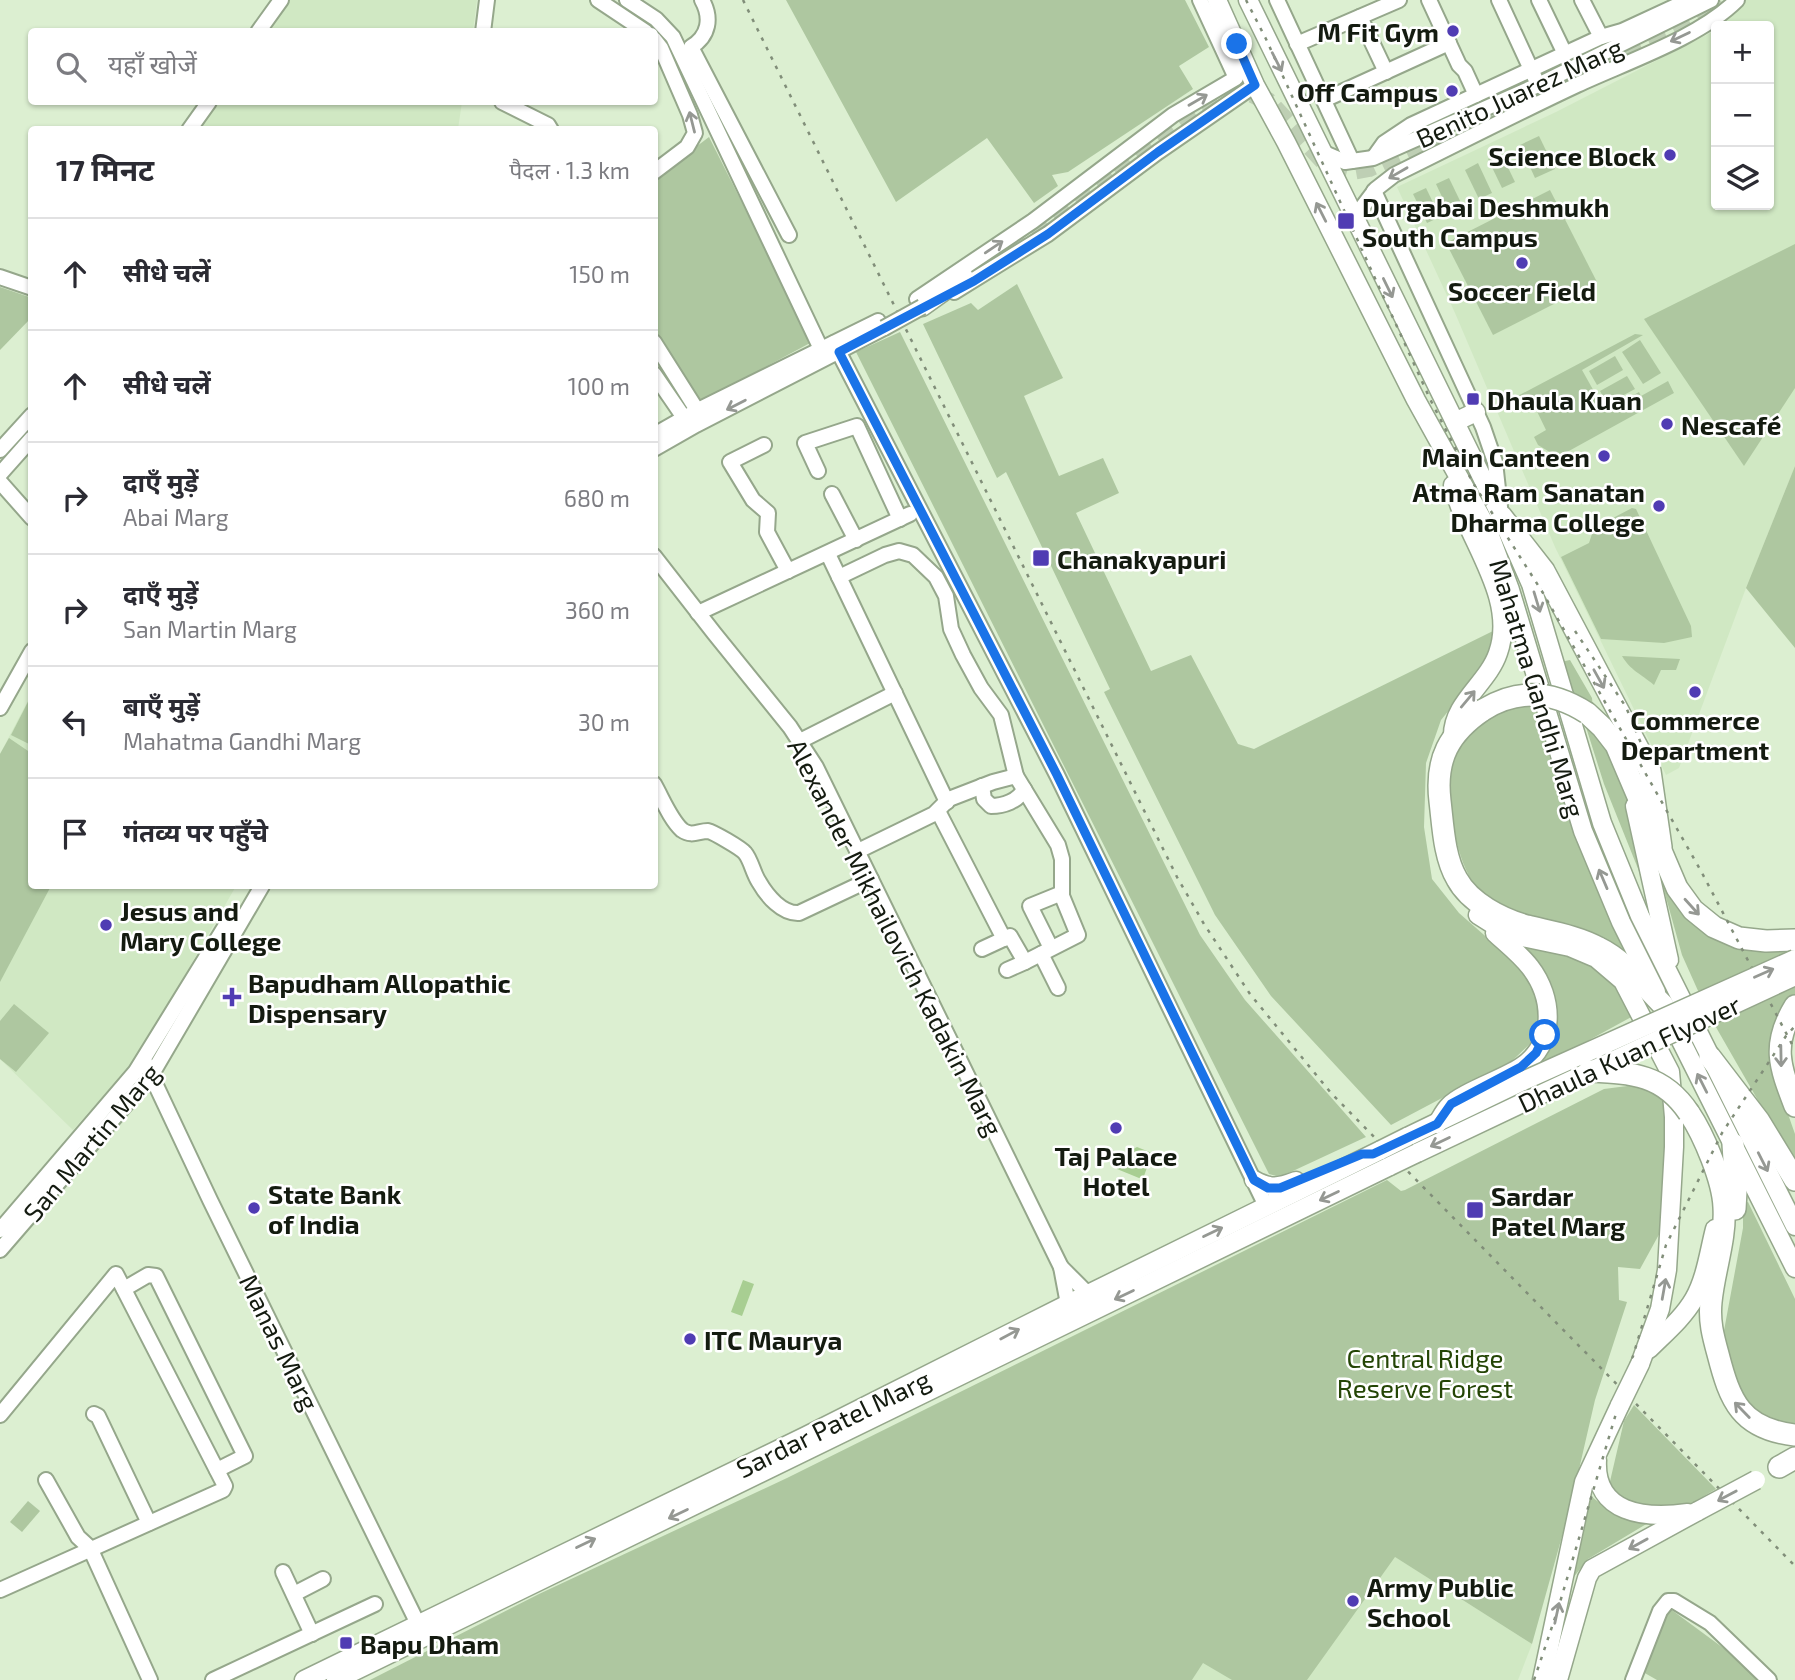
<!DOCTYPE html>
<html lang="hi">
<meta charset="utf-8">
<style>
body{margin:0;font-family:"Exo 2","Noto Sans Devanagari",sans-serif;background:#f7f7f7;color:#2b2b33}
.controls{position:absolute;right:21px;top:21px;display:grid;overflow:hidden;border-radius:7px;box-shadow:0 2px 5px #0004}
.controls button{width:63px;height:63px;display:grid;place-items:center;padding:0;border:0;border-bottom:2px solid #e1e1e2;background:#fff;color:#2b2b33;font:35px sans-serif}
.stop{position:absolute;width:21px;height:21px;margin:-16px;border:5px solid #1a73e8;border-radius:50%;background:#fff}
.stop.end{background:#1a73e8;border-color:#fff;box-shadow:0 2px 7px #0008}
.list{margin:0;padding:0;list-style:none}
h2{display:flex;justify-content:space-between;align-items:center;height:91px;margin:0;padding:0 28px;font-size:30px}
h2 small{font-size:23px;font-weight:400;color:#7c7c81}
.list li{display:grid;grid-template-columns:46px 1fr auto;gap:21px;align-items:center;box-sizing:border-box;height:112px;padding:0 28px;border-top:2px solid #e1e1e2}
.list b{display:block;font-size:26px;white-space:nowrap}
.list p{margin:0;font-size:23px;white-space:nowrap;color:#7c7c81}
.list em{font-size:23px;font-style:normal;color:#7c7c81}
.icon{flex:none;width:38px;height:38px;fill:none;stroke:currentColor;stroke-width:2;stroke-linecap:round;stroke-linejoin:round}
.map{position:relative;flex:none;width:1795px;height:1680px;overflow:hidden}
.search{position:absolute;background:#fff;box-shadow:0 2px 5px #0004;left:28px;top:28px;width:630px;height:77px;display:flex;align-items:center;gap:18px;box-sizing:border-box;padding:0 24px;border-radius:7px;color:#7c7c81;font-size:26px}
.panel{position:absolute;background:#fff;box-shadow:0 2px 5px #0004;left:28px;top:126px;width:630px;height:763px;border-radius:7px}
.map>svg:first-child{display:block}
</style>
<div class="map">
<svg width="1795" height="1680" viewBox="0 0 1795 1680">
<rect width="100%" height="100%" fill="#dcefd1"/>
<g fill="#d0e8c3">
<path d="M290 0H477L473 31H267Z"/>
<path d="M1742 0H1795V466L1746 588 1679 768 1666 775 1555 547 1455 313 1397 187 1556 112 1716 30V205H1769V26H1719Z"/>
<path d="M218 102H462L458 129 198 130Z"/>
<path d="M31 695 32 886H236L139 1055 73 1130 0 1059V754Z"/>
<path d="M1304 1499 1532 1644 1518 1680H1192Z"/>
</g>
<g fill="#aec7a0">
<path d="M786 0H1185L1209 47 1179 66 1193 89 1068 172 1052 175 1058 186 1034 203 987 138 896 202Z"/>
<path d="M1539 136 1555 169 1535 178 1520 145Z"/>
<path d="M709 137 812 342 700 402 655 331V178Z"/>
<path d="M1501 153 1515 182 1502 188 1488 159Z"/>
<path d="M1478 163 1492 193 1479 199 1465 170Z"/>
<path d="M1449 178 1463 207 1450 214 1436 184Z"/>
<path d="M1426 188 1440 217 1427 223 1413 194Z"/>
<path d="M1550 190 1597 282 1493 335 1446 243Z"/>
<path d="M1795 244V388L1744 466 1644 319Z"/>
<path d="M1017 284 1063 378 1024 396 1059 476 1103 458 1119 493 1076 513 1151 671 1191 655 1238 744 1254 749 1493 631 1488 654 1473 681 1441 720 1426 763 1424 827 1432 879 1459 913 1524 970 1540 994 1541 1020 1535 1039 1512 1061 1391 1125 1271 996 1215 915 1104 692 1110 689 1006 472 997 478 923 324 971 303 978 310Z"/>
<path d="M0 287 32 298 31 318 0 350Z"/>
<path d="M900 332 1200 935 1245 1000 1366 1137 1280 1177 1269 1174 856 352Z"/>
<path d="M1635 334 1643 335 1582 370 1605 411 1639 392 1641 396 1668 381 1674 393 1558 457 1538 445 1534 437 1546 430 1530 397 1515 404 1512 399Z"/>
<path d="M1640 340 1661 373 1643 384 1622 352Z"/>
<path d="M1615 356 1623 370 1597 385 1589 371Z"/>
<path d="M1627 376 1635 389 1607 404 1600 391Z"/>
<path d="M1795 466V648L1746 588Z"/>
<path d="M1632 508 1636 509 1691 626 1692 637 1664 643 1601 639 1561 557 1589 543 1594 528Z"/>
<path d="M1622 656 1680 659 1676 670H1661L1654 685C1640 673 1631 671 1622 656Z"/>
<path d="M1570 660 1592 698 1595 731 1608 748 1624 784 1657 916 1604 784 1585 724 1563 666 1565 661Z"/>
<path d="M31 696 32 697 31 745 11 735Z"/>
<path d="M1532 700 1567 813 1624 949 1620 952C1581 937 1513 918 1482 893 1454 869 1442 784 1456 751 1459 743 1483 715 1490 710 1500 704 1520 703 1532 700Z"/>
<path d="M9 738 31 753 32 886H51L0 982V754Z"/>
<path d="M1655 858 1685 909 1795 947V953L1699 993 1682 955Z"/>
<path d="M1522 943 1556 948 1611 975 1635 1015 1549 1062 1520 1071 1550 1029 1520 949Z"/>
<path d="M1795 982V995L1784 1014 1782 1097 1795 1134V1165L1713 1022Z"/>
<path d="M14 1004 49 1033 16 1072 0 1059V1021Z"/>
<path d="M1635 1085 1653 1090 1670 1109 1662 1229 1640 1269 1618 1267 1619 1300 1627 1302 1595 1400 1571 1504 1532 1644 1395 1557 1307 1680H1232L1203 1663 1192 1680H370L539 1594 787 1478 1387 1180 1401 1191 1405 1190 1604 1089Z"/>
<path d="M1748 1202 1795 1299V1424L1780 1422 1757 1414 1737 1395 1723 1336 1743 1228V1204Z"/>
<path d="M1634 1405 1716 1489C1707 1494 1697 1501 1687 1505 1664 1514 1626 1507 1608 1490L1624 1421Z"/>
<path d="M1591 1496C1612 1514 1627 1516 1653 1520L1588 1559 1573 1578Z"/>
<path d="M28 1501 40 1511 22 1532 10 1522Z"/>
<path d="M1669 1608 1726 1650 1758 1680H1657L1643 1672 1645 1661Z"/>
</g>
<g fill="#a8ce92">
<path d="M1137 1147 1152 1153 1144 1176 1139 1178 1117 1169 1122 1155Z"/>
<path d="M743 1280 754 1284 742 1316 731 1312Z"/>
</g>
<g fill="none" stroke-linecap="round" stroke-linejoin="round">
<g stroke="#becfb4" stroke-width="18" stroke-dasharray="18 9" stroke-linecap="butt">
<path d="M1599 62C1633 47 1694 24 1720 0"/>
<path d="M1409 154 1609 61"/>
<path d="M1113 169 1197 107C1213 98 1233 90 1252 94 1257 96 1262 99 1268 101L1329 167 1347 172 1369 168 1418 145"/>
<path d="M964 277 1005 253 1126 165"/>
</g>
<g stroke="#95a78b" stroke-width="18">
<g id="minor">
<path d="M598 0 646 32"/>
<path d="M627 0 656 19 673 37 821 349"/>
<path d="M702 0C712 18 709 36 691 47L789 235"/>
<path d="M1277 0 1352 161"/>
<path d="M1429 0 1459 65 1465 71 1476 95"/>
<path d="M1499 0 1535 78"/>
<path d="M1539 0 1565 54"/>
<path d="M1582 0 1601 37"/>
<path d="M1360 17 1386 72"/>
<path d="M258 32 281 0"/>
<path d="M483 32 487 0"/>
<path d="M654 39 661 48 690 115 695 133 687 147 654 172"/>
<path d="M1297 44 1399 0"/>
<path d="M1324 100 1449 43"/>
<path d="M502 102 548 125 551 130"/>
<path d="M189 130 209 102"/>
<path d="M1322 152 1345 162 1373 158 1538 85 1711 0"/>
<path d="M1374 157 1384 143 1411 125 1601 37 1622 31 1689 0"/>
<path d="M1374 191 1483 427 1495 462 1500 507"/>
<path d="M1354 218 1376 189 1394 175C1455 145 1515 114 1577 85 1626 62 1699 38 1737 0"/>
<path d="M0 277 32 288"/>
<path d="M954 292 1048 234 1158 152 1255 85"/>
<path d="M917 299 1033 221 1173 115 1236 78 1200 0"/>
<path d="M654 342 702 418"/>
<path d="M834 343 1057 775 1266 1206"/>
<path d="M654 374 689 425"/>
<path d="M654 435 698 410 878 321"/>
<path d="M764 445 730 462 753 500 768 513 767 532 788 571"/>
<path d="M654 449 696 425 884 328"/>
<path d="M0 450 32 415"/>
<path d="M818 471 805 443 857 426 900 519"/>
<path d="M0 474 32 438"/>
<path d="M0 482 32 518"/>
<path d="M832 494 856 540"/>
<path d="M828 554 947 802"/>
<path d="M654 556 714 633 790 727 816 767 1061 1267 1068 1304"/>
<path d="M839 577 885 555 899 551 913 555 936 577 946 596 951 629 963 655 981 688 1001 715 1016 776"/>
<path d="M698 613 910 514"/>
<path d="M0 708 32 651"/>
<path d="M800 741 895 693"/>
<path d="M654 784C662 798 670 819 682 830 692 837 698 831 708 831 713 832 741 848 745 853 751 860 753 873 759 882 767 896 782 914 799 913L871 879"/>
<path d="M982 786 984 799 991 806C1003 806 1019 801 1024 789"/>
<path d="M938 811 1004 939"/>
<path d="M858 851 934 814 949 799 993 782 1016 776 1058 845 1062 859V896L1078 935 1025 962 1010 936 982 949"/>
<path d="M1051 948 1030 906 1062 893"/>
<path d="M1041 954 1058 988"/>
<path d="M1007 970 1025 962"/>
<path d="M144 1060 210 1200 418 1624"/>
<path d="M0 1230 136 1071 231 917"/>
<path d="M0 1250 152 1074 262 886"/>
<path d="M1061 1267 1088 1294"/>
<path d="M124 1289 148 1275 156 1276 245 1456 217 1470"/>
<path d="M94 1414 98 1416 149 1523"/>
<path d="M0 1415 116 1274 225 1486 223 1490 0 1590"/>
<path d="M46 1480 78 1537 90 1548 150 1680"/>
<path d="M283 1572 312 1634"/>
<path d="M294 1594 323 1579"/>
<path d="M213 1680 375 1604"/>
<path d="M1633 1680 1660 1611 1668 1601H1674L1710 1623 1769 1680"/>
</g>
</g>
<g stroke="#95a78b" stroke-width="21">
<g id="major">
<path d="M1217 0 1255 85 1286 142 1416 400 1487 528 1510 590 1583 831 1621 922 1656 992"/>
<path d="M1248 0 1501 516 1531 584 1602 823 1640 916 1795 1226"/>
<path d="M922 307 964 277"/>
<path d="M1455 422 1476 412"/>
<path d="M1453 735C1453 703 1488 683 1498 653 1518 597 1466 539 1453 485"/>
<path d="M1635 806 1669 960"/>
<path d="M1478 915 1508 934 1570 947 1596 958 1623 981 1670 1072 1674 1117V1147L1667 1270 1660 1309 1640 1364"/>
<path d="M1669 1017 1795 1268"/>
<path d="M1437 1124C1441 1118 1444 1111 1449 1106 1461 1093 1503 1079 1521 1067 1556 1044 1554 998 1530 967 1520 954 1507 944 1495 933"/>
<path d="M1407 1137 1523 1081"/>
<path d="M1417 1153 1533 1098"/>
<path d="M1254 1180C1270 1189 1278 1188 1296 1181"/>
<path d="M1649 1349C1665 1333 1683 1318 1694 1299 1706 1278 1709 1252 1715 1229"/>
<path d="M1597 1460C1594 1514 1645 1519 1688 1513"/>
<path d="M304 1680 806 1436 1068 1304 1381 1150"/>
<path d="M336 1680 1390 1166"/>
<path d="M1542 1680 1584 1482 1620 1405"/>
<path d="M1558 1680 1587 1578 1592 1569 1698 1511"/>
</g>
</g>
<g stroke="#95a78b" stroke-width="24">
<g id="highway">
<path d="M1501 516 1544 571 1650 771 1661 847"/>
<path d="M1483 710C1449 733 1435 759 1440 801 1443 826 1444 857 1457 879 1470 903 1502 919 1527 926 1551 932 1577 936 1599 948 1624 960 1643 985 1663 1005"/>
<path d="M1587 713 1602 727 1616 745 1677 888 1693 910 1714 927 1739 938 1766 941 1795 940"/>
<path d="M1795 1006C1771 1045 1780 1067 1795 1106"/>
<path d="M1710 1057 1759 1121 1795 1180"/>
<path d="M1689 1113C1704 1135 1723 1181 1724 1207 1726 1240 1714 1270 1711 1302 1709 1321 1713 1336 1718 1354 1730 1401 1741 1429 1795 1435"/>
<path d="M1733 1144 1736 1191 1735 1209"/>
<path d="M1779 1467 1795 1458"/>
</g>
</g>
<use href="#minor" stroke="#fff" stroke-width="14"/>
<use href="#major" stroke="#fff" stroke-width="18"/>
<use href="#highway" stroke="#fff" stroke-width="21"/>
<g stroke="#818e79" stroke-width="2.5" stroke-dasharray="3.5 7" stroke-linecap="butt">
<path d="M743 0 1177 877 1204 924 1250 994 1331 1093 1795 1566"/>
<path d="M1246 0 1266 39 1430 399 1473 483 1543 593 1701 871 1795 1050"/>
<path d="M1575 631 1626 707 1650 765"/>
<path d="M1534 1680 1558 1609 1666 1245 1722 1133 1786 1036 1795 1026"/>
</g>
<g stroke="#95a78b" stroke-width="18" stroke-linecap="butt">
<path id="minor-bridge" d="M884 328 922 307"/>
</g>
<g stroke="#95a78b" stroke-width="21" stroke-linecap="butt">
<g id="major-bridge">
<path d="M1523 1081 1795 959"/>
<path d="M1533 1098 1795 976"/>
<path d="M1381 1150 1407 1137"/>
<path d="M1390 1166 1417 1153"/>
<path d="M1620 1405 1640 1364"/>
<path d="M1698 1511 1756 1480"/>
</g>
</g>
<g stroke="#95a78b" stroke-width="24" stroke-linecap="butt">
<g id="highway-bridge">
<path d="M1483 710C1518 688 1553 691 1587 713"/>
<path d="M1589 1071C1632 1073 1663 1074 1689 1113"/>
</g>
</g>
<use href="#minor-bridge" stroke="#fff" stroke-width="14"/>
<use href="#major-bridge" stroke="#fff" stroke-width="18"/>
<use href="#highway-bridge" stroke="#fff" stroke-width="21"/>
</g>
<defs><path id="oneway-shaft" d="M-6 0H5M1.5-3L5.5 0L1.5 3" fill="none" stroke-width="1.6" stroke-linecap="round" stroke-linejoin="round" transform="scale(1.75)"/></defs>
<g stroke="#959893">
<use href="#oneway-shaft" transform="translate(1680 37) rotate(154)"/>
<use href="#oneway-shaft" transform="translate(1277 62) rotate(63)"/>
<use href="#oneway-shaft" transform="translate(1198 100) rotate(-30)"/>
<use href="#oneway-shaft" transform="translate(692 122) rotate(-104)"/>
<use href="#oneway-shaft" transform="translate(1398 173) rotate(150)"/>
<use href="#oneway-shaft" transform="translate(1321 212) rotate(-117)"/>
<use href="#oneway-shaft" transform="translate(994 247) rotate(-34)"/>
<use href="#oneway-shaft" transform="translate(1388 288) rotate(64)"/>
<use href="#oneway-shaft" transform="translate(736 405) rotate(153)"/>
<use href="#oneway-shaft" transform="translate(1537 602) rotate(73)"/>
<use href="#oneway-shaft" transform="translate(1599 679) rotate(61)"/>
<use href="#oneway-shaft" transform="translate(1468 699) rotate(-50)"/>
<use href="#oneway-shaft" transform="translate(1603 879) rotate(-113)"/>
<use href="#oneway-shaft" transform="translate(1692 907) rotate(48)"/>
<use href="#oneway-shaft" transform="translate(1764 973) rotate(-24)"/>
<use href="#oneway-shaft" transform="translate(1781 1056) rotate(89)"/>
<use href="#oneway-shaft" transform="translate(1702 1083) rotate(-117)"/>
<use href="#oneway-shaft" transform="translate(1440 1142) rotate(154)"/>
<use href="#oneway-shaft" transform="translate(1763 1162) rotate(63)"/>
<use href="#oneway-shaft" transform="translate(1329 1196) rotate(154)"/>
<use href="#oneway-shaft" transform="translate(1213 1232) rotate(-26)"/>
<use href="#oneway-shaft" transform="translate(1664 1289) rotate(-80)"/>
<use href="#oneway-shaft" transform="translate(1124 1295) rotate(154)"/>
<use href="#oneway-shaft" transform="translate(1010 1334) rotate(-28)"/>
<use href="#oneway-shaft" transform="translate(1742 1410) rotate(-134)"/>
<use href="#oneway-shaft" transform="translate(1727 1496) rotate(152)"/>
<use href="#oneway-shaft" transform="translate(678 1514) rotate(154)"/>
<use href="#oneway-shaft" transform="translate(586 1543) rotate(-26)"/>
<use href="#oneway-shaft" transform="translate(1638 1544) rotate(151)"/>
<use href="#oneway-shaft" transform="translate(1557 1613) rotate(-78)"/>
</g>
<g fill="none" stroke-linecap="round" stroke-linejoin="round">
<path stroke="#1a73e8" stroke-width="9" d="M1237 44 1255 85 1158 152 1048 234 974 281 839 352 1057 775 1254 1180 1268 1188H1280L1362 1154H1373L1437 1124 1451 1104 1521 1067 1536 1053 1545 1035"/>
</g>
<g fill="#503cb3" stroke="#fff" stroke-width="2.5">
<circle cx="1453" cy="31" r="7"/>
<circle cx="1452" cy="91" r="7"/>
<circle cx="1670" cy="155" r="7"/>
<rect x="1337" y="212" width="18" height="18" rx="3.5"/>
<circle cx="1522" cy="263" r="7"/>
<rect x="1466" y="392" width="14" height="14" rx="3.5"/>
<circle cx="1667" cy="424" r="7"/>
<circle cx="1604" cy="456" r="7"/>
<circle cx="1659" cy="506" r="7"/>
<rect x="1032" y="549" width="18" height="18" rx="3.5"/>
<circle cx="1695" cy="692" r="7"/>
<circle cx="106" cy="925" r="7"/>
<path d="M228.5 986.5h7v7h7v7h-7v7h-7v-7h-7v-7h7z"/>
<circle cx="1116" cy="1128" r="7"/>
<circle cx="254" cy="1208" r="7"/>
<rect x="1466" y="1201" width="18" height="18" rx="3.5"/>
<circle cx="690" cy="1339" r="7"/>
<circle cx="1353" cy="1601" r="7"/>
<rect x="339" y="1636" width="14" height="14" rx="3.5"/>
</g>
<g text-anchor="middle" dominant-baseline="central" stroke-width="5" stroke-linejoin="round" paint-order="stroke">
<g font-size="26" font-weight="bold" fill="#141b10" stroke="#fff" text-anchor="start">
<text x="1439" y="31" text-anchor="end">M Fit Gym</text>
<text x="1438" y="91" text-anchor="end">Off Campus</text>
<text x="1656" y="155" text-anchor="end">Science Block</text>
<text x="1362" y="206">Durgabai Deshmukh<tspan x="1362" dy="30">South Campus</tspan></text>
<text x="1522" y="290" text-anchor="middle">Soccer Field</text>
<text x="1487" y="399">Dhaula Kuan</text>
<text x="1681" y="424">Nescafé</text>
<text x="1590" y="456" text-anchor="end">Main Canteen</text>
<text x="1645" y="491" text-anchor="end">Atma Ram Sanatan<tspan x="1645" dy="30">Dharma College</tspan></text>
<text x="1057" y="558">Chanakyapuri</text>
<text x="1695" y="719" text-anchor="middle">Commerce<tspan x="1695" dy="30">Department</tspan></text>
<text x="120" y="910">Jesus and<tspan x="120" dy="30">Mary College</tspan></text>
<text x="248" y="982">Bapudham Allopathic<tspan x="248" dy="30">Dispensary</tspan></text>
<text x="1116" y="1155" text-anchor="middle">Taj Palace<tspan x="1116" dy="30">Hotel</tspan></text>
<text x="268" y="1193">State Bank<tspan x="268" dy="30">of India</tspan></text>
<text x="1491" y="1195">Sardar<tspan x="1491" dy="30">Patel Marg</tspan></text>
<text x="704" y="1339">ITC Maurya</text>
<text x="1367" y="1586">Army Public<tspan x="1367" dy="30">School</tspan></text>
<text x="360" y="1643">Bapu Dham</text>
</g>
<g font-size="26" fill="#141b10" stroke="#fff">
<text transform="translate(1519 92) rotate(-25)">Benito Juarez Marg</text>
<text transform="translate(1538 688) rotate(73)">Mahatma Gandhi Marg</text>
<text transform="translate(896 937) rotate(63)">Alexander Mikhailovich Kadakin Marg</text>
<text transform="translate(1629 1053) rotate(-25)">Dhaula Kuan Flyover</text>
<text transform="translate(91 1142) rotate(-50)">San Martin Marg</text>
<text transform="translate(280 1342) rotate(64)">Manas Marg</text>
<text transform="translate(833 1423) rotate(-26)">Sardar Patel Marg</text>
</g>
<g font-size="26" fill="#244505" stroke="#fff">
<text x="1425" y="1357">Central Ridge<tspan x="1425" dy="30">Reserve Forest</tspan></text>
</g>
</g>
</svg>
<div class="controls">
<button>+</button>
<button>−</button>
<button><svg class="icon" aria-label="layers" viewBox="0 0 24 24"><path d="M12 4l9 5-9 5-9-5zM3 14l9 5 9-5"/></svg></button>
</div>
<div class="stop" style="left:1545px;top:1035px"></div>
<div class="stop end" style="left:1237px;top:44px"></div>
<div class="search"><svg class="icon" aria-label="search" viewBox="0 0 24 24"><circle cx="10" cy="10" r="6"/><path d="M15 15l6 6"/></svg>यहाँ खोजें</div>
<section class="panel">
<h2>17 मिनट<small>पैदल · 1.3 km</small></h2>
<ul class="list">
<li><svg class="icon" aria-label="ahead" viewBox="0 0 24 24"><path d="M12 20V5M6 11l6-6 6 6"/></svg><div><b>सीधे चलें</b></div><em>150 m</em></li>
<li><svg class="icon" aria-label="ahead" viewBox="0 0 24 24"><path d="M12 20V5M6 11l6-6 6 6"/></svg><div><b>सीधे चलें</b></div><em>100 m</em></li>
<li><svg class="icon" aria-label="right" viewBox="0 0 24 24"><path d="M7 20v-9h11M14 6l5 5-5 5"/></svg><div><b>दाएँ मुड़ें</b><p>Abai Marg</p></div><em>680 m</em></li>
<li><svg class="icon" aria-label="right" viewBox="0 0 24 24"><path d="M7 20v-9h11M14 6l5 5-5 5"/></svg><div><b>दाएँ मुड़ें</b><p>San Martin Marg</p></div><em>360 m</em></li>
<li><svg class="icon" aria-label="left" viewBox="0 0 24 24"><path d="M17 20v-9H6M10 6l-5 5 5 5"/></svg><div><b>बाएँ मुड़ें</b><p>Mahatma Gandhi Marg</p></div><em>30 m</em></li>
<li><svg class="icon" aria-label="arrive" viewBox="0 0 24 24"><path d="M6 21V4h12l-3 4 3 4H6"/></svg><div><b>गंतव्य पर पहुँचे</b></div></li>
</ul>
</section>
</div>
